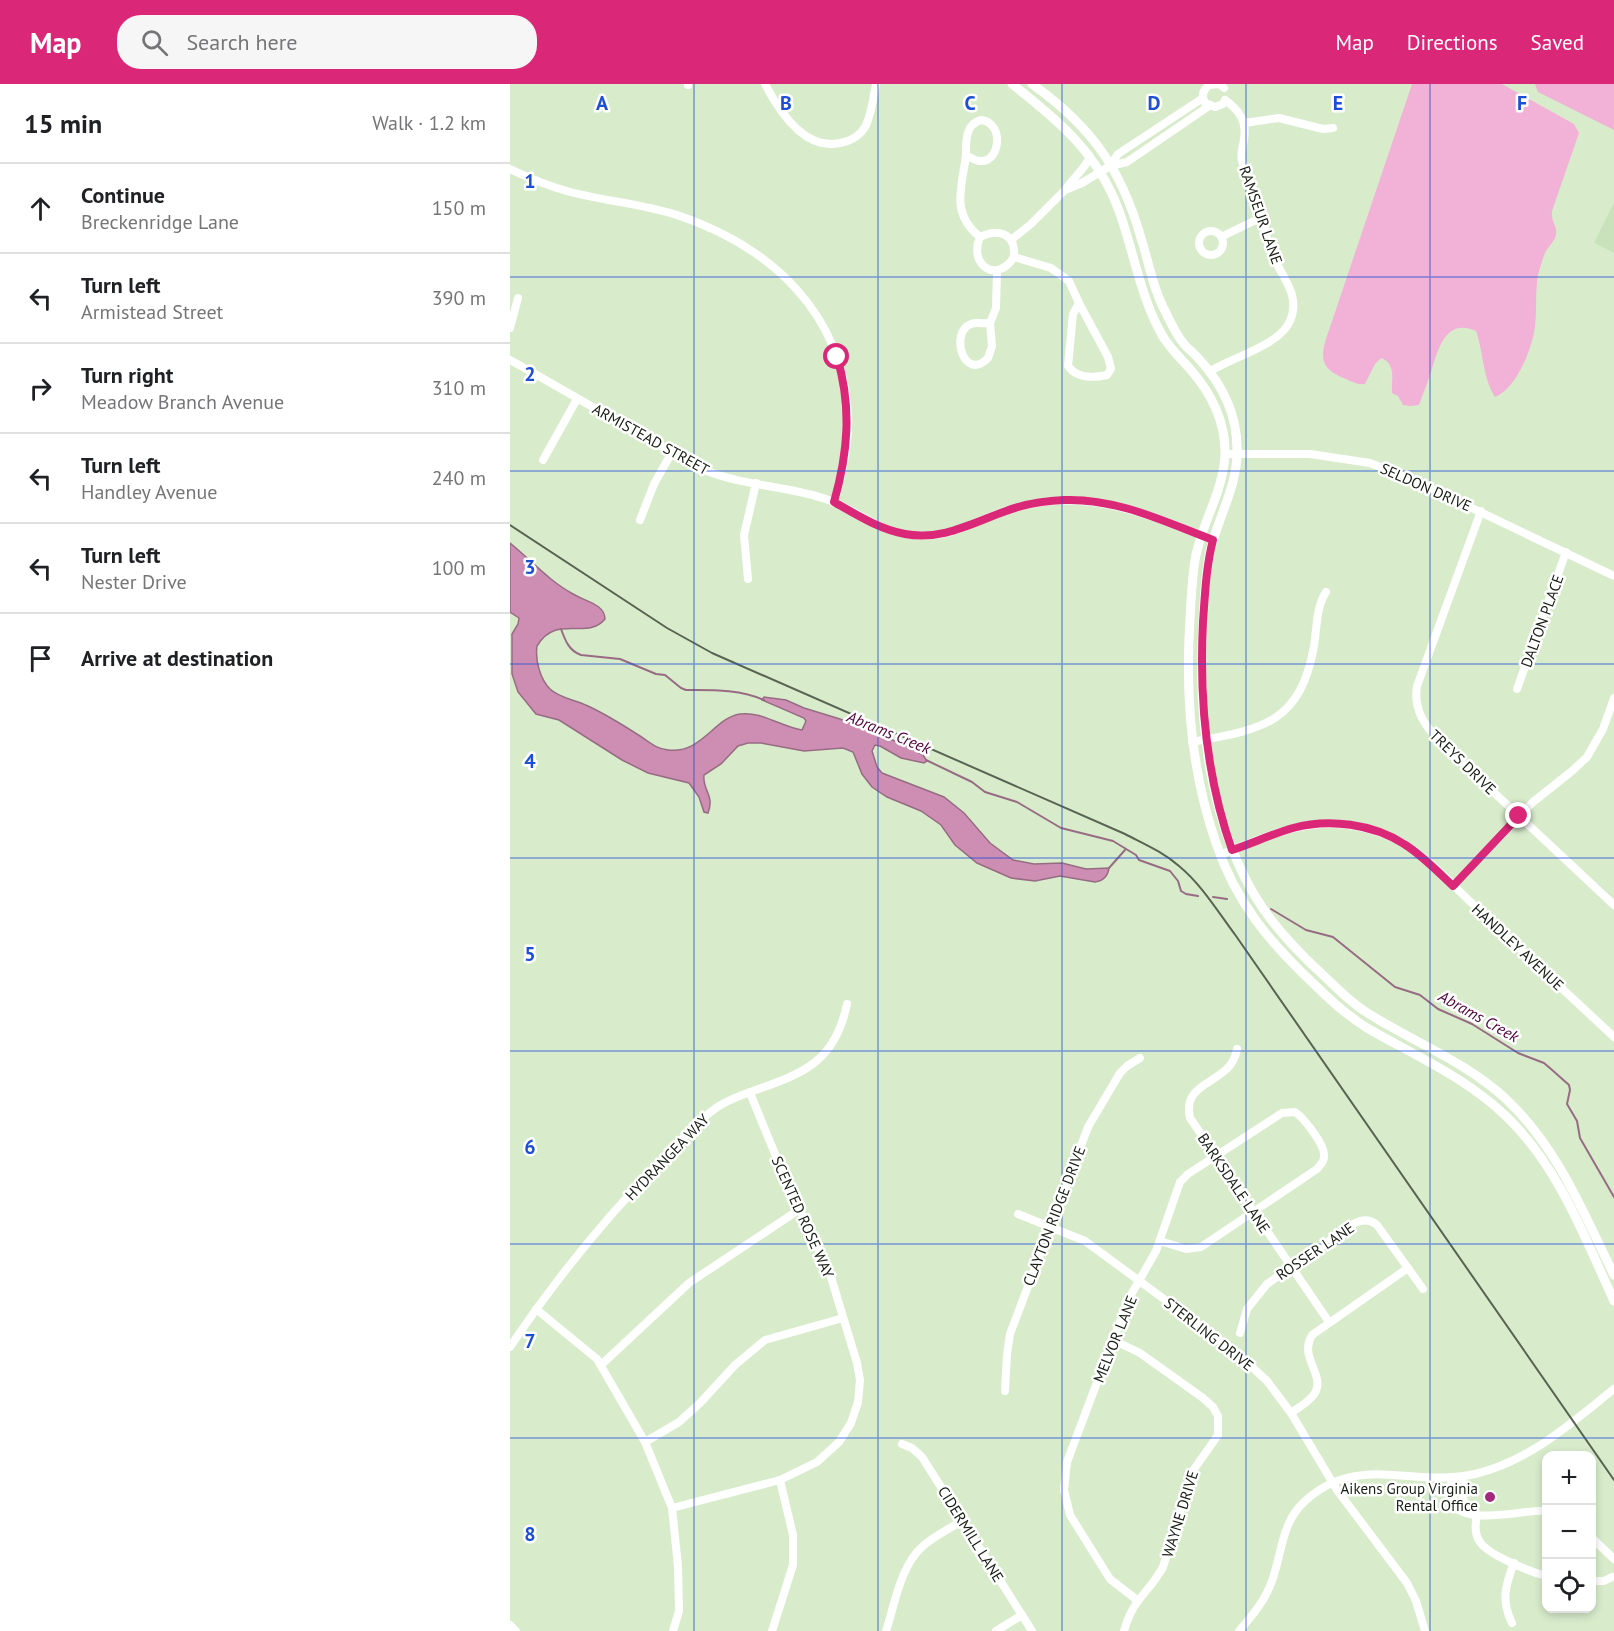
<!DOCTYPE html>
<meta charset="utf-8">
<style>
body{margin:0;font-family:"PT Sans",sans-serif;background:#f6f6f6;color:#202124}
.controls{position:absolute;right:18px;bottom:18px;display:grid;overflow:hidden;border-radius:12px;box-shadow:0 3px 9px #0003}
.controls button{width:54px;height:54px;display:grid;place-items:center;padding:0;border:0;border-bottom:2px solid #e0e0e0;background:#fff;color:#202124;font:30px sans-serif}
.stop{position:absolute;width:18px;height:18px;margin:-14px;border:4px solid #db2777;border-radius:50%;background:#fff}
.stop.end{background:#db2777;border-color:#fff;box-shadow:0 2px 6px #0008}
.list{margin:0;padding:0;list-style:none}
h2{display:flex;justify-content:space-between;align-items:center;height:78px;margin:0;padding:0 24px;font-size:26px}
h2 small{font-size:20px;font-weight:400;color:#757577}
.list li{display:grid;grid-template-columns:39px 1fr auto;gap:18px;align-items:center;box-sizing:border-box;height:90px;padding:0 24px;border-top:2px solid #e0e0e0}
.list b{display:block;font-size:22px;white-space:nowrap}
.list p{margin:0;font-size:20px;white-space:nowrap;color:#757577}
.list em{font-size:20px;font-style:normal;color:#757577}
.icon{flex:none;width:33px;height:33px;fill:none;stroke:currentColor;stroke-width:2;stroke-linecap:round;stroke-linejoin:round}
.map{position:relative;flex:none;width:1104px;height:1547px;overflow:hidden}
header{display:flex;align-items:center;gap:36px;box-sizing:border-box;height:84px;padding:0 30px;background:#db2777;color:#fff}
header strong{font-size:28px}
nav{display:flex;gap:33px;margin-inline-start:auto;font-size:21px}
.search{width:420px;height:54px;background:#f6f6f6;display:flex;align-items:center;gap:15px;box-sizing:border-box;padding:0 21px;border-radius:24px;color:#757577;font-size:22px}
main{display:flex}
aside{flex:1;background:#fff}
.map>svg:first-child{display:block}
</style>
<header>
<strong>Map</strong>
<div class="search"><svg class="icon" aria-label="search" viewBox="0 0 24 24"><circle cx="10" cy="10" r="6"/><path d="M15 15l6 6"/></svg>Search here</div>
<nav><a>Map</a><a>Directions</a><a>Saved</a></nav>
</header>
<main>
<aside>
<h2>15 min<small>Walk · 1.2 km</small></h2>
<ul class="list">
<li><svg class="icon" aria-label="ahead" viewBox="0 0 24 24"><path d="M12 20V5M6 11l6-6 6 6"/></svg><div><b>Continue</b><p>Breckenridge Lane</p></div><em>150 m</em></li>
<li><svg class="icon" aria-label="left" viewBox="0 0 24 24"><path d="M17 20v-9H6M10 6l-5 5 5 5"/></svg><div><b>Turn left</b><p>Armistead Street</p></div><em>390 m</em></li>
<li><svg class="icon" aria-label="right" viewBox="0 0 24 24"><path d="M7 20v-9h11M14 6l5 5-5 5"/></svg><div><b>Turn right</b><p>Meadow Branch Avenue</p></div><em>310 m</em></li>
<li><svg class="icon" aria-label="left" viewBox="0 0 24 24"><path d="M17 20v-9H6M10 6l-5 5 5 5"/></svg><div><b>Turn left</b><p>Handley Avenue</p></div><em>240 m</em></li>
<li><svg class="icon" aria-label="left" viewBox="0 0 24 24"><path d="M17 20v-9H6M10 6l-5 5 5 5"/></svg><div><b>Turn left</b><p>Nester Drive</p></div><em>100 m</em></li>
<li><svg class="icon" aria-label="arrive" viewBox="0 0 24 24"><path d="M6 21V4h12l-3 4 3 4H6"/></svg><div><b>Arrive at destination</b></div></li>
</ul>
</aside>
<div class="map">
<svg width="1104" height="1547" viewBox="0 0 1104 1547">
<rect width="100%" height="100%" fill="#d8eccc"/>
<path fill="#cae2bc" d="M1104 118V169L1084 159Z"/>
<g fill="#f2b1d7">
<path d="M902 0H992L1064 40 1069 49 1042 127C1041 140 1047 140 1046 149 1046 157 1038 162 1035 169 1032 176 1030 184 1028 191 1025 208 1027 225 1025 243 1022 265 1006 305 985 313 972 292 974 270 966 247 933 232 927 271 919 294 916 303 912 312 909 321L900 322 893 321 888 312 882 309C881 296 887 280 871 274L865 280 855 300C848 301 843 298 836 295 814 286 809 278 816 255Z"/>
<path d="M1025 0H1104V46L1028 8Z"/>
</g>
<path fill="#ce8eb3" stroke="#976c83" stroke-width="1.5" d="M0 459C21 476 39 497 63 510 74 517 95 520 95 535 77 557 47 529 27 562 25 576 30 595 40 605 49 614 66 616 78 622 95 630 113 641 130 652 139 658 146 665 158 666 192 670 204 634 230 630 251 627 272 643 292 646L296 637 294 634 252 616 254 613 276 616 294 624 330 635 395 661 413 671 417 677 414 679 391 674 370 662 365 661 362 667 367 683 372 689 434 713 454 729 480 759 503 776 524 780 552 779 576 785 599 784C598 792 593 797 585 798L550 792 525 797 501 794 467 779 445 761 431 741 411 727 377 713 362 703 352 690 343 668 333 664 294 667 251 659H238L228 662 211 680 194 691C192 706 205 711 198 729L194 728 189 713 179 699 138 689 112 676 49 636 26 630 8 608 2 590V550L8 540 9 534 0 528Z"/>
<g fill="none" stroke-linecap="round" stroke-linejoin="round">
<g stroke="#976c83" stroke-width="2">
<path d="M51 545C55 556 59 567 71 571L110 575 146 590 155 591 171 604 176 606C202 606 230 605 254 616"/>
<path d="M416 676 462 698 475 708 507 718 551 744 603 757 626 771 629 776 660 787 668 797 671 807 676 810 688 812"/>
<path d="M599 784 615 766"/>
<path d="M703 813 717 815"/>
<path d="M761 825 796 846 823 853 885 903 910 911 928 925 962 940 1008 969 1034 979 1041 985 1059 1001 1060 1006 1057 1020 1067 1037 1070 1054 1104 1113"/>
</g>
<g stroke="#fff" stroke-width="8">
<path d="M255 0C269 27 294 67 330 59 341 57 351 51 356 41 362 28 363 14 366 0"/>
<path d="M178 1V0"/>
<path d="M714 4 709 0 699 1C693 6 691 12 695 19L705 23 713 20 715 16"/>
<path d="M471 36C495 39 490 79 470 77 465 77 460 73 456 71 456 58 455 40 471 36Z"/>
<path d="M734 39 769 34 813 45 823 44"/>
<path d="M456 71C452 104 440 129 470 153"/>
<path d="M600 82 608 70 693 14"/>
<path d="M0 85C19 94 39 102 60 108 95 117 132 120 167 131 260 162 334 229 338 333 339 362 332 391 324 419"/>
<path d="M555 106C563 94 574 86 580 73"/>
<circle cx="701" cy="159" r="12"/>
<path d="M470 153C458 180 486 201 504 173"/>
<path d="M470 153C488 144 506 149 504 173"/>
<path d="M711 153 754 132"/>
<path d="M501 156 521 140 555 106 572 99 600 82 617 78 699 22"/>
<path d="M504 173 541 184 559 197 569 219 598 273 601 285 597 291C583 294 567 295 558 282L563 230 569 219"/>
<path d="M480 239 482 262 478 274C454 299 439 248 461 240 467 238 474 240 480 239Z"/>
<path d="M480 239 486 224 487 187"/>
<path d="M0 244 8 214"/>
<path d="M0 276C45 301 89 327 134 352 154 364 175 378 197 387 235 402 278 402 316 415 347 426 368 448 403 451 441 455 464 437 498 426 572 401 635 429 703 456"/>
<path d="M699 288C722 273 769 262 780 237 793 208 765 186 758 160 755 148 755 136 751 124 746 108 736 94 732 77 730 69 733 63 734 55 737 37 729 26 715 16"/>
<path d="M715 370H800L860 379 899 394 1104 492"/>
<path d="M33 376 67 315"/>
<path d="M971 427 907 602C903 626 915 642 931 659L1104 821"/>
<path d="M130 436 144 400 162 368"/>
<path d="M238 495 234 451 246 399"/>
<path d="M1007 605 1056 468"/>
<path d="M682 658C751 645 790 641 804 562 807 544 806 523 816 508"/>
<path d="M710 771C747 756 787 737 828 740 851 742 873 748 893 759 921 776 944 803 968 825 1013 868 1059 911 1104 953"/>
<path d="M943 802 1023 718 1062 687 1077 673 1093 645 1104 614"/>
<path d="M727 965C721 1002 671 994 680 1034L819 1238"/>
<path d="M508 1130 575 1157 726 1268 757 1297 781 1329 827 1406 897 1499 906 1517 915 1547"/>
<path d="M26 1225 87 1275 135 1358 162 1424 168 1482 169 1527 163 1547"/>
<path d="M730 1249 737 1225 757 1200 845 1139C853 1135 860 1135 867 1141L913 1205"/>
<path d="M603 1256 630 1269 693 1314 703 1323 708 1332V1351L682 1388 653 1483C639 1509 623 1514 614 1547"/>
<path d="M0 1263C45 1196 97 1132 153 1075 170 1058 186 1038 206 1024 217 1016 230 1012 243 1007 294 989 325 978 337 920"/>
<path d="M91 1281 179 1199 290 1125"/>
<path d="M495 1307 497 1270 500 1250 578 1043 610 989 617 982 630 974"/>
<path d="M781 1329C788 1324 795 1320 801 1314 821 1294 787 1275 802 1251L898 1184"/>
<path d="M135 1358 169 1338 190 1319 225 1281 255 1256 333 1234"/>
<path d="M392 1360 402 1364 412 1373 522 1547"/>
<path d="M953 1392C952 1406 950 1420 963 1429"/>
<path d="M941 1393C942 1402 941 1413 945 1421 957 1442 1016 1425 1036 1427"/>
<path d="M162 1424 270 1396 307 1378 329 1358 341 1339 348 1318 350 1296 347 1279 320 1190 274 1092 240 1009"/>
<path d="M967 1431C965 1440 964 1450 970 1458 978 1471 1021 1488 1036 1492"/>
<path d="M1082 1454 1104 1475"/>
<path d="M1082 1497H1094L1102 1493"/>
<path d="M627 1516 600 1495 560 1431 554 1406 557 1378 618 1216 646 1167 670 1098 678 1090 772 1029 785 1028C794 1034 816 1062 814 1073 814 1078 810 1081 807 1085L691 1163 676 1165 650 1157"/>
<path d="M1002 1539C991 1517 995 1502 1004 1479"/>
<path d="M0 1541 6 1547"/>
<path d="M262 1547 283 1481V1451L270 1396"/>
<path d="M376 1547C385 1520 390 1482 413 1462 424 1452 439 1445 452 1437"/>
<path d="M486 1547 512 1531"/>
<path d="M729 1547C741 1533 753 1519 760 1502 772 1474 770 1440 794 1418 847 1368 903 1404 965 1390 1020 1377 1061 1339 1104 1305"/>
</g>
<g stroke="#fff" stroke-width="9">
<path d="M502 0C548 36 588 69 609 127 624 168 630 212 652 251 660 265 670 273 680 285 701 309 716 338 715 371 713 409 691 440 685 476 682 496 681 515 680 535 675 611 681 687 706 759 726 819 760 859 806 902 821 917 838 932 857 944 906 972 957 994 998 1034 1049 1084 1075 1154 1104 1217"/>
<path d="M522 0C581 42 611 84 631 154 639 179 643 205 656 229 661 239 666 251 674 260 678 265 684 269 689 275 712 300 727 331 727 365 728 402 708 433 700 468 695 492 694 515 693 539 689 608 693 678 715 745 736 809 764 846 813 891 827 904 840 918 856 928 903 958 955 977 996 1015 1048 1064 1073 1128 1104 1191"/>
</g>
<path stroke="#586451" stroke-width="2" d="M0 441 157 544 202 569 615 750C634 760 653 768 669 782 692 801 708 828 726 852L1104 1396"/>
</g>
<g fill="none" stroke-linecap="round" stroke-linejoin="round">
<path stroke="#db2777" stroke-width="8" d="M327 273C342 323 338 369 324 418 347 431 369 445 395 450 432 457 462 439 496 427 514 420 534 417 554 416 607 414 655 438 703 456 696 483 695 511 693 538 689 617 696 692 722 766 743 759 762 750 783 744 819 734 863 740 894 760 912 771 928 788 943 802L1009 732"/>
</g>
<path fill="none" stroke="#1d4ed8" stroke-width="1.5" stroke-opacity="0.55" d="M184 0V1547M368 0V1547M552 0V1547M736 0V1547M920 0V1547M0 193H1104M0 387H1104M0 580H1104M0 774H1104M0 967H1104M0 1160H1104M0 1354H1104"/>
<circle fill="#a4287d" stroke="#fff" stroke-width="2" cx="980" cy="1413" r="6"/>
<g text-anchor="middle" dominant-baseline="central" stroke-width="5" stroke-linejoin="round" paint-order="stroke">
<g font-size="15" fill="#161d12" stroke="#fff">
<text transform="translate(751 131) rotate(71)">RAMSEUR LANE</text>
<text transform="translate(141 355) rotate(29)">ARMISTEAD STREET</text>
<text transform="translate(916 403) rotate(24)">SELDON DRIVE</text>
<text transform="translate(1032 537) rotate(-70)">DALTON PLACE</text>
<text transform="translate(953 678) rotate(44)">TREYS DRIVE</text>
<text transform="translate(1008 863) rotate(43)">HANDLEY AVENUE</text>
<text transform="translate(157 1073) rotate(-46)">HYDRANGEA WAY</text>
<text transform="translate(724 1099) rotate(56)">BARKSDALE LANE</text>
<text transform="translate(544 1132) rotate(-69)">CLAYTON RIDGE DRIVE</text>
<text transform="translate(293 1133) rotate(66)">SCENTED ROSE WAY</text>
<text transform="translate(805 1167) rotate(-34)">ROSSER LANE</text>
<text transform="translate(699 1250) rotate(38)">STERLING DRIVE</text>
<text transform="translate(605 1255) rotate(-68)">MELVOR LANE</text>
<text transform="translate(670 1430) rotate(-73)">WAYNE DRIVE</text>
<text transform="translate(461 1450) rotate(58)">CIDERMILL LANE</text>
</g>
<g font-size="15" fill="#161d12" stroke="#fff" text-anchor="end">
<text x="968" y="1404">Aikens Group Virginia<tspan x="968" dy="17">Rental Office</tspan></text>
</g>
<g font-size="16" font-style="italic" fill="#51023b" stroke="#fff">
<text transform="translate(379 648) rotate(22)">Abrams Creek</text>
<text transform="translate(969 932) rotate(29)">Abrams Creek</text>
</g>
</g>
<g font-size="20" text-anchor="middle" font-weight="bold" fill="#1d4ed8" stroke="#fff" stroke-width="5" stroke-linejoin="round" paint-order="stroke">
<text x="92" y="26">A</text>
<text x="276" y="26">B</text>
<text x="460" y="26">C</text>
<text x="644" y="26">D</text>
<text x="828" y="26">E</text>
<text x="1012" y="26">F</text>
<text x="20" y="104">1</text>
<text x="20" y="297">2</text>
<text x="20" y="490">3</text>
<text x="20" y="684">4</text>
<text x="20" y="877">5</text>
<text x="20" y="1070">6</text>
<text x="20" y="1264">7</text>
<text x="20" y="1457">8</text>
</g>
</svg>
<div class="controls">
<button>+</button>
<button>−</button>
<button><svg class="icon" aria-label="locate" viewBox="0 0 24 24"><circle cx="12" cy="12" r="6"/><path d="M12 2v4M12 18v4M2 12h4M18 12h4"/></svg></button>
</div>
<div class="stop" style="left:327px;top:273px"></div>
<div class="stop end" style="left:1009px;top:732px"></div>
</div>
</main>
